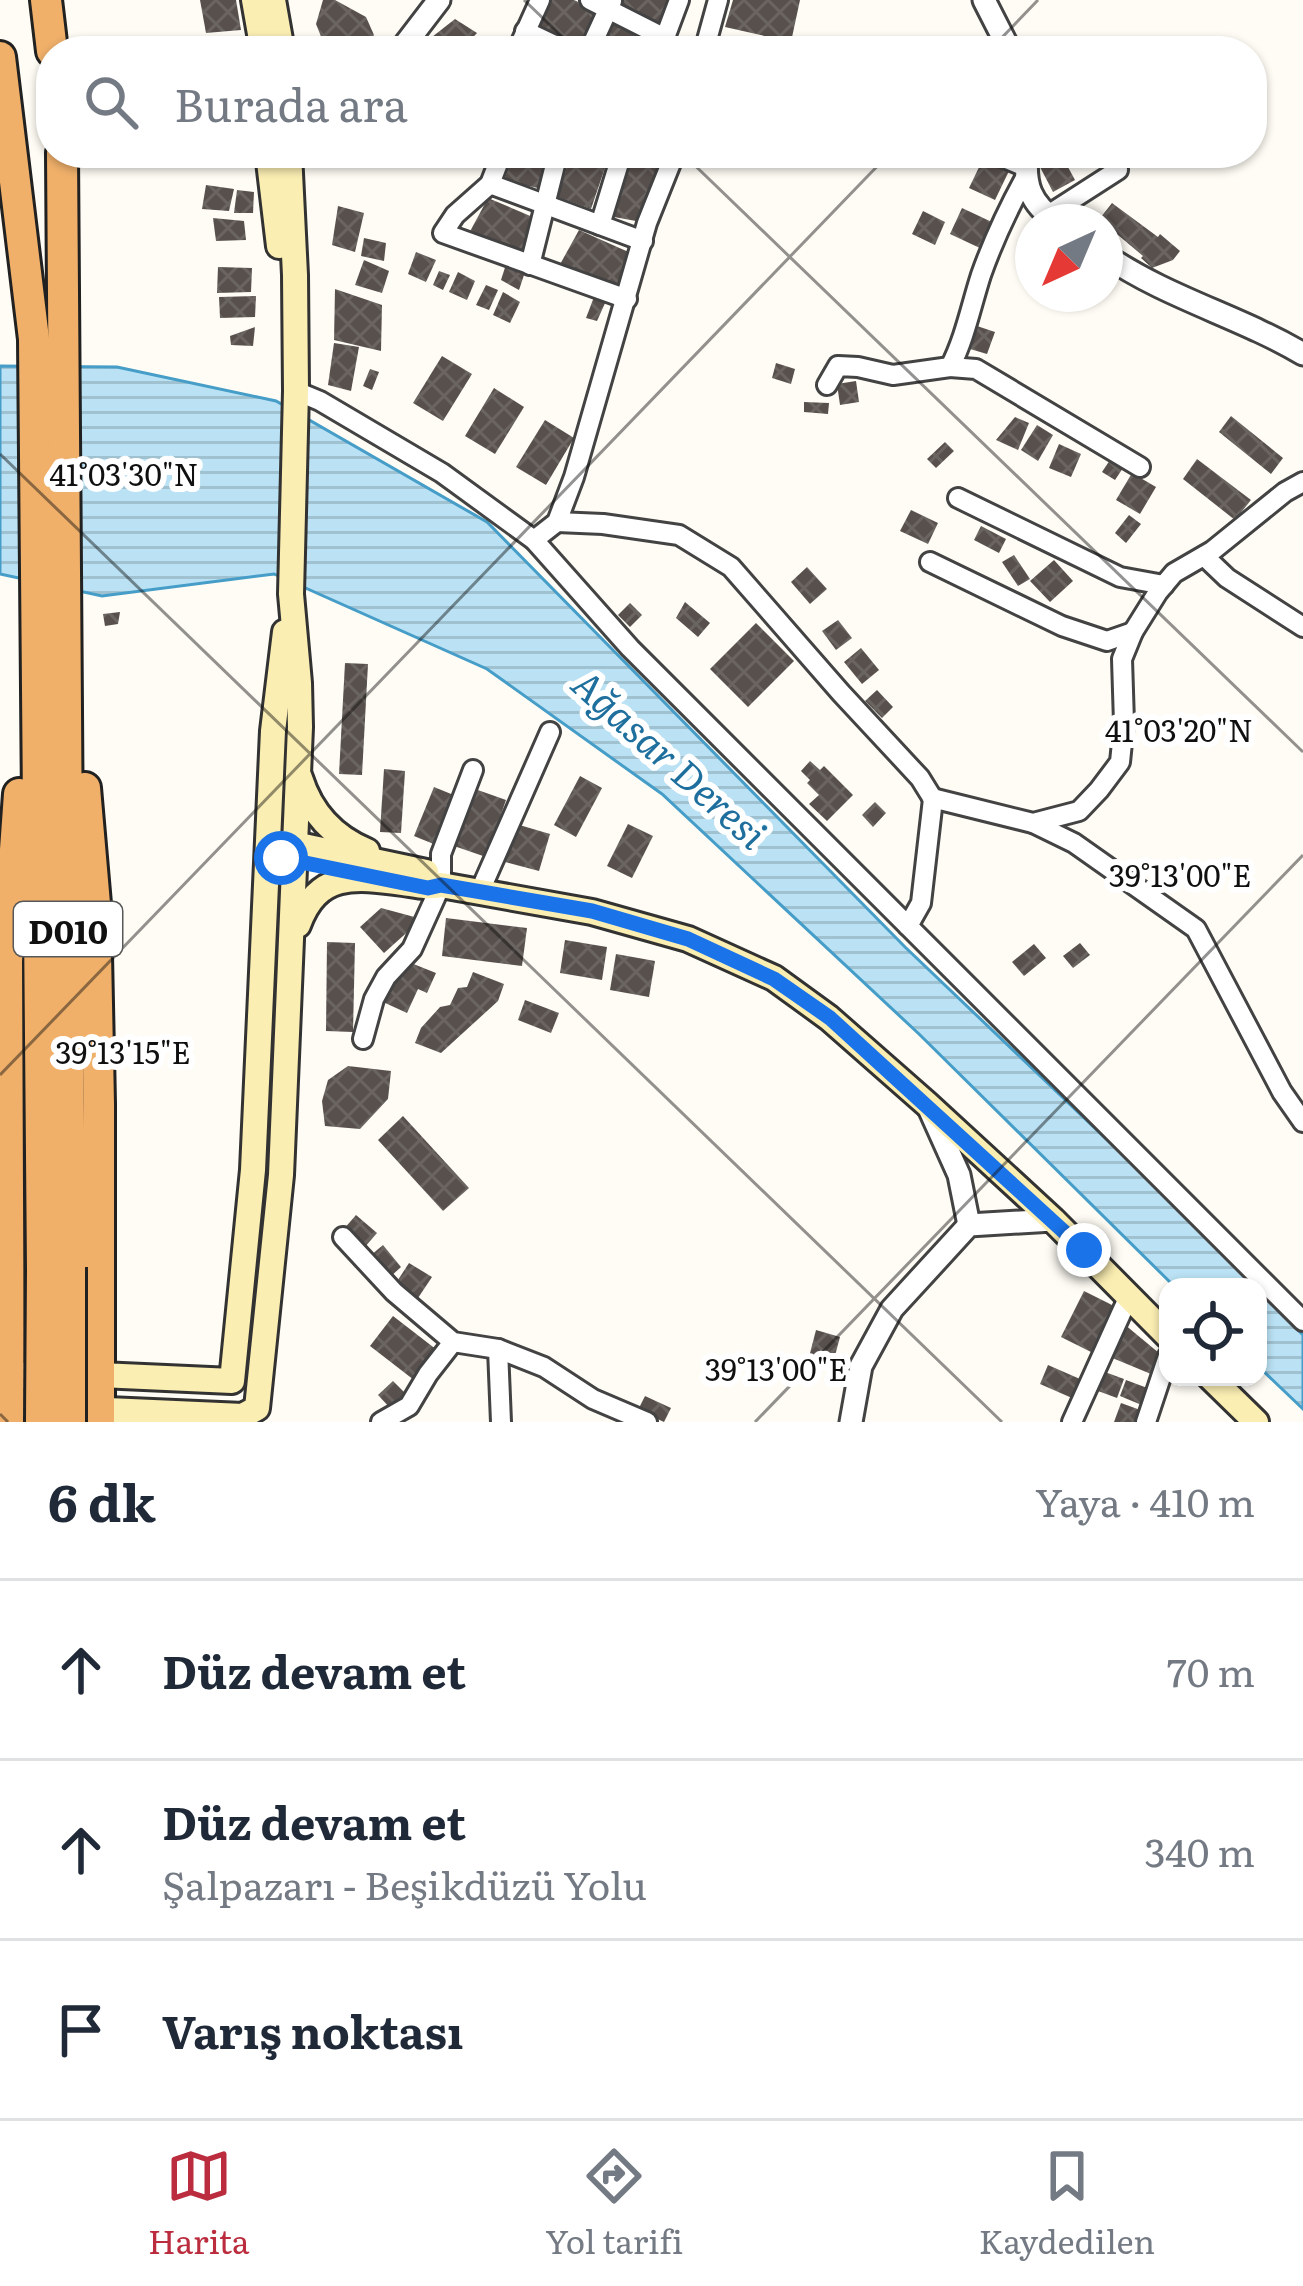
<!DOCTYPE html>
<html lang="tr">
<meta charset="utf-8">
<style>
body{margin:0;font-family:Literata,serif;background:#f6f6f7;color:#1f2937}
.controls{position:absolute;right:36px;bottom:36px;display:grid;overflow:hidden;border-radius:24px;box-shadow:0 3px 9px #0004}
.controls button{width:108px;height:108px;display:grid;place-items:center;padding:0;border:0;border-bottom:3px solid #e0e1e3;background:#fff;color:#1f2937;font:60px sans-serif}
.compass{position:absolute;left:1015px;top:204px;width:108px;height:108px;border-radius:50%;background:#fff;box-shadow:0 3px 9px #0004;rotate:224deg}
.stop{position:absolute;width:36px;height:36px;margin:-27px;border:9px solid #1a73e8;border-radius:50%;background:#fff}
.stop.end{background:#1a73e8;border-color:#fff;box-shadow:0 3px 12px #0008}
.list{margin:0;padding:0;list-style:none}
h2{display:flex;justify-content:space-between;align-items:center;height:156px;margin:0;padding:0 48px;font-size:51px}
h2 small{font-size:39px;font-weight:400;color:#747a83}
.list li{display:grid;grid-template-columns:78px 1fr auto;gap:36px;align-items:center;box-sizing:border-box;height:180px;padding:0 48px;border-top:3px solid #e0e1e3}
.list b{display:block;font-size:45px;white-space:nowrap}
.list p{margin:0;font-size:39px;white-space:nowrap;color:#747a83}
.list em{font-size:39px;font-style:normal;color:#747a83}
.icon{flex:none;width:66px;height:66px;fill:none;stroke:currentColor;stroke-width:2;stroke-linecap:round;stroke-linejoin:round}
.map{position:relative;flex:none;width:1303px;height:1422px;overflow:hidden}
.search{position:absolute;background:#fff;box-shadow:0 3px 9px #0004;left:36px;right:36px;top:36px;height:132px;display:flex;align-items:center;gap:30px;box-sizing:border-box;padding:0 42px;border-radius:48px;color:#747a83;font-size:45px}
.sheet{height:696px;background:#fff}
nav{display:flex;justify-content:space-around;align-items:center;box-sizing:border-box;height:168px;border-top:3px solid #e0e1e3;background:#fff;font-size:33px;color:#747a83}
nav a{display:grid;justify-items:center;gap:6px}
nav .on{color:#bb2d3e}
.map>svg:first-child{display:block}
</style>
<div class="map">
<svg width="1303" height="1422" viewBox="0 0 1303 1422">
<defs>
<pattern id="water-rules" width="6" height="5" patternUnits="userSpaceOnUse" patternTransform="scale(3)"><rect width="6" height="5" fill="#bae2f4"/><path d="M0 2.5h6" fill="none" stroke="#9fc1d0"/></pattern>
<pattern id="building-cross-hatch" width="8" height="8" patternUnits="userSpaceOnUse" patternTransform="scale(3)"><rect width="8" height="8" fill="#58504d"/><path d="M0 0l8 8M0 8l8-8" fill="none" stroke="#6b6562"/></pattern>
</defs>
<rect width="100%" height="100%" fill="#fefcf4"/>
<g fill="url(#water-rules)" stroke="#459dc8" stroke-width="3">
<path d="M0 366 117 367 276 401 487 522 905 947 1123 1155 1255 1287H1175L919 1034 662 794 487 669 274 574 102 596 0 574Z"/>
<path d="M1258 1290 1303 1335V1409L1258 1366Z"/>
</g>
<g fill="url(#building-cross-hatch)">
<path d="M200 0H236L241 30 206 33Z"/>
<path d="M323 0H335L366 17 374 35 363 51H330L326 49 316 24Z"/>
<path d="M550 0H574L598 11 577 46 534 24Z"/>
<path d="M622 0H669L659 24 620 5Z"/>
<path d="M733 0H800L791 42 725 27Z"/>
<path d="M455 19 477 33 460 51H449L432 37Z"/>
<path d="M614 21 656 40 652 51H599Z"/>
<path d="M904 36 916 51H887Z"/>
<path d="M729 38 758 51H722Z"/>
<path d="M514 153H551L543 189 504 181Z"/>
<path d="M571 153H610L591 209 558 197Z"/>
<path d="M630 153 675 155 647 223 614 217Z"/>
<path d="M1062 156 1075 180 1053 192 1040 167Z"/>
<path d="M983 159 1009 171 995 200 969 188Z"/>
<path d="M206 185 234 189 229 211 202 209Z"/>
<path d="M237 190 254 192 253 213H234Z"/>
<path d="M488 198 535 218 522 262 467 237Z"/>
<path d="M1112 203 1158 237 1160 234 1180 251 1173 260 1152 268 1141 258 1143 256 1118 235 1114 241 1105 233V222H1097Z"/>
<path d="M338 206 364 213 355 252 332 245Z"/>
<path d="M962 208 994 223 982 249 950 234Z"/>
<path d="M923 211 945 222 935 245 912 234Z"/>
<path d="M213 218 244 221 246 240 216 241Z"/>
<path d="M579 230 633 254 617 296 558 268Z"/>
<path d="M364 238 386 243 384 261 361 256Z"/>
<path d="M416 252 436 260 426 282 408 274Z"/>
<path d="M508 258 527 266 519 290 501 280Z"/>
<path d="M364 260 389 271 382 293 355 285Z"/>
<path d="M218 267 252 268 251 292 217 293Z"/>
<path d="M439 271 450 275 443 290 433 285Z"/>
<path d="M458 272 475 281 467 300 449 292Z"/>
<path d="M486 285 498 290 489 310 476 305Z"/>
<path d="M335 289 382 305 381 351 334 340Z"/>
<path d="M503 292 520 302 510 323 493 315Z"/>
<path d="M256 296 255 317 220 318 219 297Z"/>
<path d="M594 297 606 301 597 321 586 318Z"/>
<path d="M977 326 995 332 987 354 970 349Z"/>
<path d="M255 327 253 346 231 345 230 336Z"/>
<path d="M334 343 359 347 351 391 328 385Z"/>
<path d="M442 356 472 374 443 421 413 403Z"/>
<path d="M776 363 795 369 791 384 772 378Z"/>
<path d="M370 369 379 372 372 390 363 386Z"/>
<path d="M856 381 859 402 840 405 837 384Z"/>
<path d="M494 388 524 407 495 454 465 436Z"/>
<path d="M804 402 829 403 828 414 804 412Z"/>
<path d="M1231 416 1283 458 1271 474 1219 432Z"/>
<path d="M1015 417 1029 423 1018 450 996 440Z"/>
<path d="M545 420 574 438 546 485 516 467Z"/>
<path d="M1037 425 1053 435 1038 461 1021 450Z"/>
<path d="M945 442 954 451 936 468 927 459Z"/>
<path d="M1059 444 1081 454 1071 477 1049 468Z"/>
<path d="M1197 459 1251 500 1235 520 1183 479Z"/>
<path d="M1110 460 1123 468 1115 480 1102 472Z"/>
<path d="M1132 473 1156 487 1140 514 1116 500Z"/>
<path d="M911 510 938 523 928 544 900 531Z"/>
<path d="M1129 515 1141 524 1126 543 1115 533Z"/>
<path d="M981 526 1006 539 999 553 974 540Z"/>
<path d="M1014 555 1030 579 1018 586 1002 562Z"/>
<path d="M1054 560 1073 581 1050 602 1030 581Z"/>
<path d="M807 567 827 589 810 604 791 582Z"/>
<path d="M685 602 710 623 698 637 676 618Z"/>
<path d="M630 603 642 615 630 627 618 615Z"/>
<path d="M120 612 118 624 105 626 103 614Z"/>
<path d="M838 620 852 638 836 650 822 631Z"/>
<path d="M756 623 794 661 748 707 710 669Z"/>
<path d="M861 648 879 670 862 684 844 662Z"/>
<path d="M345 663 368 664 362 775 339 774Z"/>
<path d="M877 690 893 707 882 718 865 701Z"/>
<path d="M810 761 820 770 824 766 853 795 827 821 809 804 819 795 807 783 810 780 801 771Z"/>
<path d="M384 769 405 771 401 833 380 832Z"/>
<path d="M580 776 602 788 576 837 554 825Z"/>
<path d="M434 787 456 796 436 845 414 836Z"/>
<path d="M475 789 506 800 486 857 454 846Z"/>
<path d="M875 802 886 813 873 827 862 815Z"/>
<path d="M516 824 550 834 539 871 505 862Z"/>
<path d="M628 824 653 836 632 878 607 866Z"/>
<path d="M381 908 422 919 384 953 360 927Z"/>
<path d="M446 918 527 928 522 966 442 956Z"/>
<path d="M565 940 607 947 602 980 560 973Z"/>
<path d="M327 942 355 943 353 1032 326 1031Z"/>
<path d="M1080 943 1090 955 1073 968 1063 956Z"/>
<path d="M1034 944 1046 958 1024 976 1012 962Z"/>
<path d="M616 954 655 961 649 997 610 990Z"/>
<path d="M406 961 436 973 427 993 418 989 407 1013 383 1002 393 980 398 981Z"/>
<path d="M473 972 504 984 498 1001 441 1053 415 1043 421 1028 440 1007 450 1005 458 988 467 987Z"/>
<path d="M525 1000 559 1013 551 1033 518 1020Z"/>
<path d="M348 1066 391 1071 388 1099 360 1129 325 1126 322 1101 328 1080Z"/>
<path d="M403 1116 469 1188 443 1211 378 1140Z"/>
<path d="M356 1215 377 1233 364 1248 343 1230Z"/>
<path d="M383 1245 401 1267 389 1278 370 1256Z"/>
<path d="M409 1263 432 1277 418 1298 396 1283Z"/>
<path d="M1084 1291 1116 1307 1093 1353 1061 1337Z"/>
<path d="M393 1316 437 1350 414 1380 370 1346Z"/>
<path d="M1124 1324 1159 1353 1151 1374 1110 1357Z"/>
<path d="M816 1330 840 1337 833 1363 809 1357Z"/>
<path d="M1048 1365 1080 1379 1072 1398 1040 1384Z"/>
<path d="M1105 1372 1124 1379 1117 1398 1098 1391Z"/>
<path d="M1126 1380 1150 1389 1144 1406 1120 1396Z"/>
<path d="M393 1381 406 1394 391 1409 378 1395Z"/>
<path d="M645 1396 671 1408 664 1422 638 1410Z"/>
<path d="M1121 1403 1143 1411 1139 1422H1114Z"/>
</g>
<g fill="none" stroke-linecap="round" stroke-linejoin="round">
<g stroke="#434343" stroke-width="24">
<g id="minor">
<path d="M590 0 665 38"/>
<path d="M525 31 567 51"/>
<path d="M517 51 540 0"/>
<path d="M589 51 612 1"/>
<path d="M660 51 679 0"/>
<path d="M704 51 718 0"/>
<path d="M502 153 490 184 455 215 443 233 627 299"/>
<path d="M992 153 1026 167"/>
<path d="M490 184 643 241"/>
<path d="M1048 215 1118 170"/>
<path d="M600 225 622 153"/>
<path d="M530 265 558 153"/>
<path d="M950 367 976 369 1140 467"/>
<path d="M827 385 838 366 858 367 893 375 950 367C965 338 971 306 981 275 993 241 1008 209 1025 178"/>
<path d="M296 391 320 401 442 473 534 540 630 648 1303 1321"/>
<path d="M958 498 1120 577 1164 585"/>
<path d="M557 522 603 524 679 535 731 567 841 693 920 778 933 799 921 903 908 926"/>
<path d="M534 540 557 522 574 477 647 223 675 153"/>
<path d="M1204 556 1227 578 1303 627"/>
<path d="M930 562 1062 626 1107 641 1133 632"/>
<path d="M932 798 1033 823 1079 811 1099 790 1120 762 1124 723 1122 659 1133 632 1158 592 1174 573 1212 551 1285 492 1303 482"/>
<path d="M1033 823 1074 843 1196 929 1282 1092 1303 1122"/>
<path d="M480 891 550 732"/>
<path d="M363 1039 374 999 386 977 412 949 441 885V854L473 770"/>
<path d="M343 1237 394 1292 453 1342 498 1349 544 1367 593 1399 647 1422"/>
<path d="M498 1349 501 1422"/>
<path d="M381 1422 409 1406 428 1374 453 1342"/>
<path d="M1072 1422 1129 1296"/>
<path d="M1146 1422 1168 1356"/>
</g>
</g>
<g stroke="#434343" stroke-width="27">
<g id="tertiary">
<path d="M984 0 1010 51"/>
<path d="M400 51 439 0"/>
<path d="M1027 153C1024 185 1030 203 1057 222"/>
<path d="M1105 255C1167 298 1239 316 1303 354"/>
<path d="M928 1106 959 1175 969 1225"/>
<path d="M851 1422 861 1366 892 1309 969 1225 1053 1220"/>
</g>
</g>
<g stroke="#323232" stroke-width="30">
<g id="secondary">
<path d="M254 0 263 51"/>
<path d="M273 0 282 51"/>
<path d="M268 153 279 246"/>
<path d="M300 778C311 813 333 837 367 851"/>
<path d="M278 843 294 844 426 872"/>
<path d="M298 925C317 872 354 876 403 883 417 885 427 888 441 885L592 912 688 939 774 978 829 1018 928 1105 1053 1220 1168 1336"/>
<path d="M8 1375H100L232 1381 253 1170 273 731 285 632"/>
<path d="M1210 1377 1256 1422"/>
<path d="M85 1409 243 1416 257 1408 281 1175 300 727 299 683 291 594 296 391 295 275 289 153"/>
</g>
</g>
<g stroke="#212121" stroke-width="36">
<g id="trunk">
<path d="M46 0 52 51"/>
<path d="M0 57 34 339 42 1270"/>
<path d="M62 153 70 1267"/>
<path d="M85 788 95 904 99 1104V1422"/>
<path d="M9 1422 7 961 19 794"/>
</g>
</g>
<use href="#minor" stroke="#fff" stroke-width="18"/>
<use href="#tertiary" stroke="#fff" stroke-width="21"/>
<use href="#secondary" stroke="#fbeeb2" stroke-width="24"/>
<use href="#trunk" stroke="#f0b06a" stroke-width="30"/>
<g stroke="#212121" stroke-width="36" stroke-linecap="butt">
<g id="trunk-bridge">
<path d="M70 1267V1422"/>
<path d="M41 1422 42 1270"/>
</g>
</g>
<use href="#trunk-bridge" stroke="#f0b06a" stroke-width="30"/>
</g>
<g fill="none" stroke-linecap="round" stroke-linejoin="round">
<path stroke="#1a73e8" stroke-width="15" d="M281 858 428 888 441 885 592 911 688 939 774 979 830 1018 1084 1250"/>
</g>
<path fill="none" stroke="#101010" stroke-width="3" stroke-opacity="0.45" d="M524 0 577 51M989 51 1038 0M682 153 1303 752M0 454 1002 1422M0 1075 890 153M0 1414 8 1422M755 1422 1303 855"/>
<g text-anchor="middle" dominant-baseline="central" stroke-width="12" stroke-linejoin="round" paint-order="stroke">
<rect fill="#fff" stroke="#585858" stroke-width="3" x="14" y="902" width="108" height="54" rx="9"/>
<g font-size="33" font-weight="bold" fill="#101010">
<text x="68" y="929">D010</text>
</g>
<g font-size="39" font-style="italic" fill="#1e6f9d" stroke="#fff">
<text transform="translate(671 757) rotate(42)">Ağasar Deresi</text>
</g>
</g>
<g font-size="30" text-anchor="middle" fill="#101010" stroke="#fff" stroke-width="12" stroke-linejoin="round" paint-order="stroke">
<text x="124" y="486">41°03'30"N</text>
<text x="1179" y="742">41°03'20"N</text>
<text x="1180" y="887">39°13'00"E</text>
<text x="123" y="1064">39°13'15"E</text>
<text x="776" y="1381">39°13'00"E</text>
</g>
</svg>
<div class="controls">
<button><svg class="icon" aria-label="locate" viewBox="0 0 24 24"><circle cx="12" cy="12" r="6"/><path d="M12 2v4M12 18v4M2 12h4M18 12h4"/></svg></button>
</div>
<svg class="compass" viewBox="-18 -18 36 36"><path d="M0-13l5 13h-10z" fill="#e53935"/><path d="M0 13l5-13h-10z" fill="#747a83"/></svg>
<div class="stop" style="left:281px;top:858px"></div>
<div class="stop end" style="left:1084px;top:1250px"></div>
<div class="search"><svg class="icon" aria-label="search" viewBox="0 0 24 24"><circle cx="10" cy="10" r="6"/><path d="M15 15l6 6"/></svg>Burada ara</div>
</div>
<section class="sheet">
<h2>6 dk<small>Yaya · 410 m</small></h2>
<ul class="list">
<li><svg class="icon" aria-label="ahead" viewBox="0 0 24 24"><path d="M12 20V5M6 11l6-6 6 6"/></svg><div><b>Düz devam et</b></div><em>70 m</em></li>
<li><svg class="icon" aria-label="ahead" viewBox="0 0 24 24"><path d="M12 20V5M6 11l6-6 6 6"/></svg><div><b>Düz devam et</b><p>Şalpazarı - Beşikdüzü Yolu</p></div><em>340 m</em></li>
<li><svg class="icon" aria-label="arrive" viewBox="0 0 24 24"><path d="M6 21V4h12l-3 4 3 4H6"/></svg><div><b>Varış noktası</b></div></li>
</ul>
</section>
<nav>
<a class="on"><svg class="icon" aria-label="map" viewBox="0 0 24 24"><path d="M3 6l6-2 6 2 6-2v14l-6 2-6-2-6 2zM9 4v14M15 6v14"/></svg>Harita</a>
<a><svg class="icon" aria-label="directions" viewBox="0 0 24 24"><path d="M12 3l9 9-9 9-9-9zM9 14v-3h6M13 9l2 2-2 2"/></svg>Yol tarifi</a>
<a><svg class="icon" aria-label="saved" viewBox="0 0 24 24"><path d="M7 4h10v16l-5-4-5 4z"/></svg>Kaydedilen</a>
</nav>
